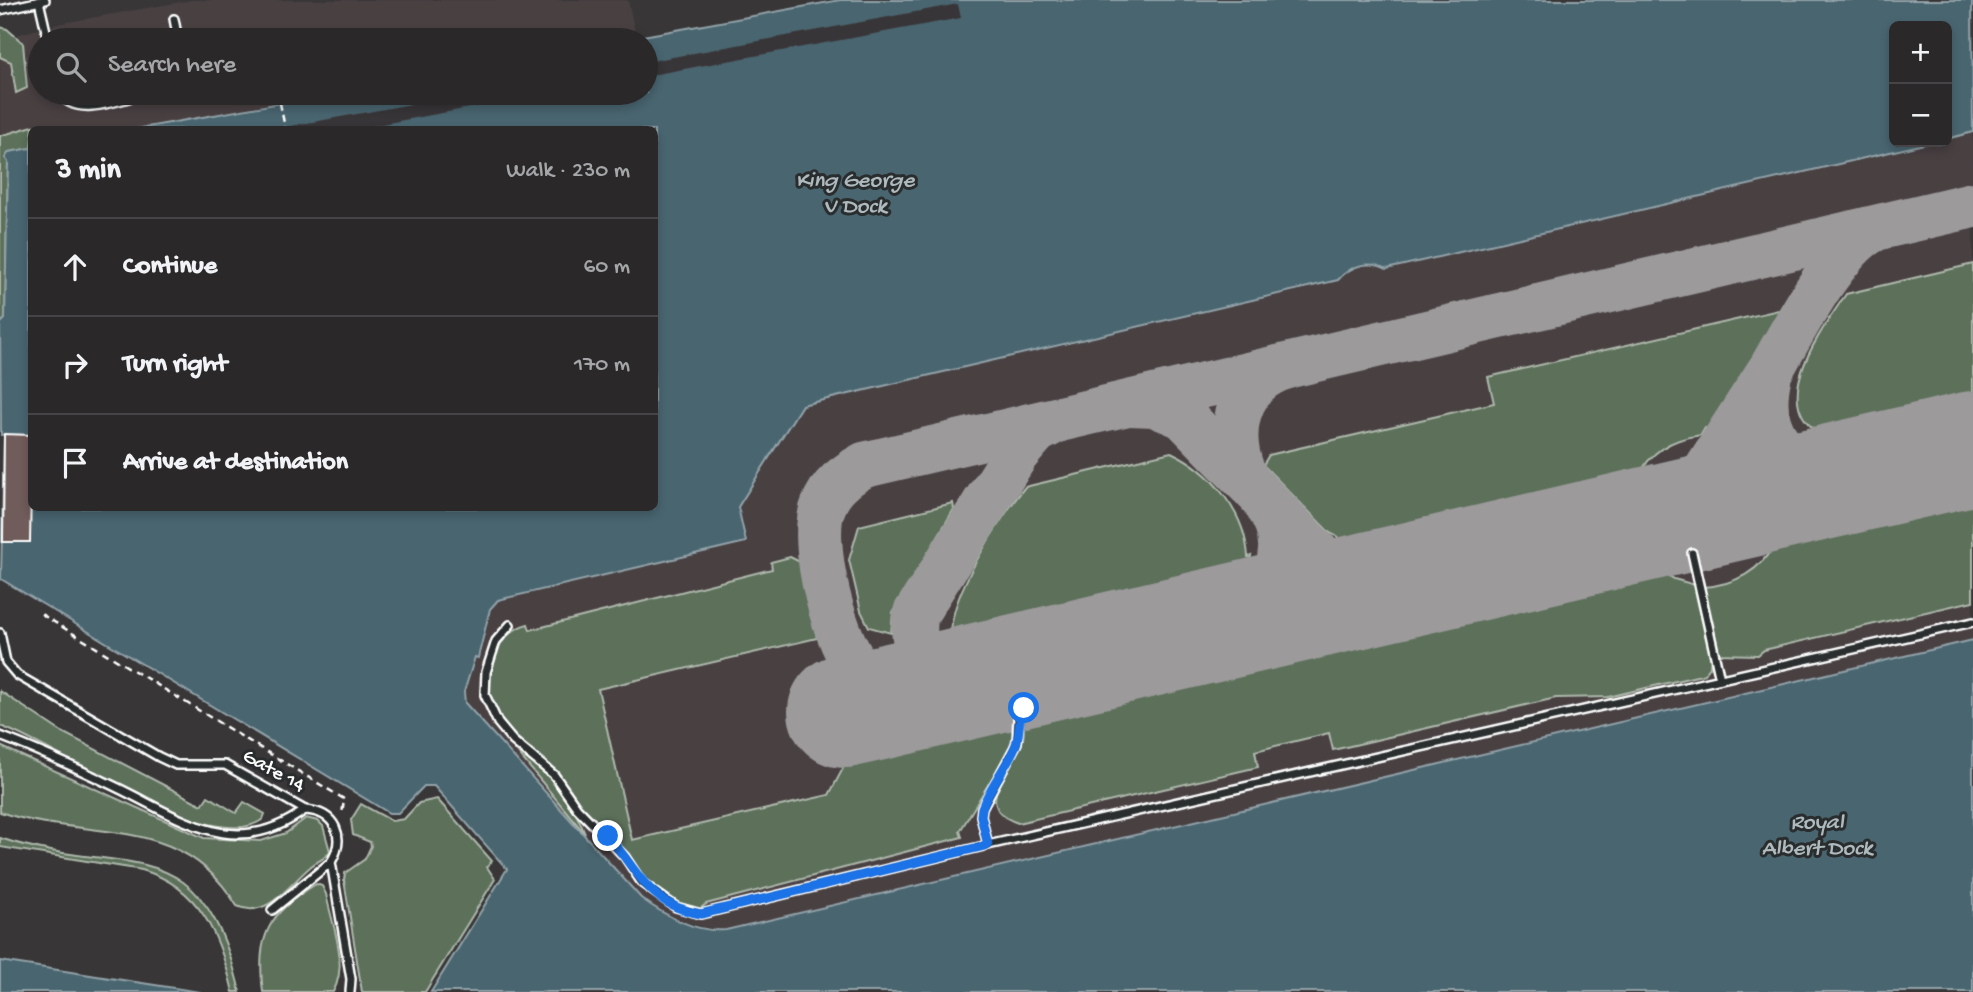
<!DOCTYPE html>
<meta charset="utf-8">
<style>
body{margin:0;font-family:"Gochi Hand",sans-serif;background:#323031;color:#f1f3f6}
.controls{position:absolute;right:21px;top:21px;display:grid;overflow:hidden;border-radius:10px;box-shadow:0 4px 10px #0003}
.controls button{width:63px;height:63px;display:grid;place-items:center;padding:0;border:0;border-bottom:2px solid #464446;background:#2a2829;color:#f1f3f6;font:35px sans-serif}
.stop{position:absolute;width:21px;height:21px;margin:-16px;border:5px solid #1a73e8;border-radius:50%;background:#fff}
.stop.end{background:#1a73e8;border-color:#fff;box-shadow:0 2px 7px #0008}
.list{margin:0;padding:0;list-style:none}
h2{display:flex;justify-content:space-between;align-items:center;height:91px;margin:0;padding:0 28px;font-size:30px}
h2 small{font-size:23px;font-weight:400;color:#a5a6a8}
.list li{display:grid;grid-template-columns:46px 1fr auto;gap:21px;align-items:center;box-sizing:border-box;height:98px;padding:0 28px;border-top:2px solid #464446}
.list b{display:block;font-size:26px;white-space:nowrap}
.list em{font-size:23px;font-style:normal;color:#a5a6a8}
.icon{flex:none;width:38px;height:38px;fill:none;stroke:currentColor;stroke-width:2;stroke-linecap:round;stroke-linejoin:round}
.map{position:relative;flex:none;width:1973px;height:992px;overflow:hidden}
.search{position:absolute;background:#2a2829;box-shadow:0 4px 10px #0003;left:28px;top:28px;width:630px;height:77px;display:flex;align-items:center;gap:18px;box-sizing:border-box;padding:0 24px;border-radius:38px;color:#a5a6a8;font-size:26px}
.panel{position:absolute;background:#2a2829;box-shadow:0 4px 10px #0003;left:28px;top:126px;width:630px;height:385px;border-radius:10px}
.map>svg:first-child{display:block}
</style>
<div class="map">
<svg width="1973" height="992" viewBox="0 0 1973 992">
<rect width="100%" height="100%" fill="#383637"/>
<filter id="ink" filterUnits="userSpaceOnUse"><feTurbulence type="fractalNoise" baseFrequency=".0143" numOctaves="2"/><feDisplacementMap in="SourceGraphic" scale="14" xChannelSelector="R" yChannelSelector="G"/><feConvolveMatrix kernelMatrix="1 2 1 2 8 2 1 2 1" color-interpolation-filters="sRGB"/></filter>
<g filter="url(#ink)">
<g fill="#484142">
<path d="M192 0H628L636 37 621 40H40V93H336L136 129 35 130 33 126 0 136V57L11 62 23 43 16 35 57 24Z"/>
<path d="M1973 132V640L720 931 678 920 652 907 630 888 465 703 464 692 494 602 738 507 802 405 1338 280 1347 269 1375 263 1388 269 1933 142H1947V139Z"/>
</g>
<g fill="#5c705a" stroke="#aeb8ac" stroke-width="2">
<path d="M0 27 7 29 23 43 27 88 16 93 11 62 0 57Z"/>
<path d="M33 126 31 148 9 152 8 161 5 319 0 324V136Z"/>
<path d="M1973 264V402L1826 436C1763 407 1821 331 1846 294Z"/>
<path d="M1783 309 1708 429 1705 428 1701 435C1671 439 1649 451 1637 480L1363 544H1351L1330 533 1263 465 1269 455 1494 403 1488 377Z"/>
<path d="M1171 452C1210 470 1245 511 1248 557L1251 556 1248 569 952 637C945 602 1002 515 1025 487Z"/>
<path d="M1973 495V601L1764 650 1758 655 1718 654 1703 587C1734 585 1762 571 1775 542Z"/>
<path d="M953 503 954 509 893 612 891 633 869 627 861 611 849 560 859 526Z"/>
<path d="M790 557 800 562 817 638 598 689 632 840 829 795 848 759 1012 720 1013 734 1009 750 960 831 962 837 706 904 701 908C682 910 662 896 648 884 639 876 635 863 627 853 612 833 591 818 575 799 566 787 560 774 549 764 529 745 501 731 491 703 480 674 498 631 528 624L530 630 772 569 771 562Z"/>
<path d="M1658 569 1674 579 1695 585 1711 655 1710 667 1705 674 1608 697 1556 698 1333 750 1329 733 1255 751 1258 767 1018 823C970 807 1011 771 1021 746 1025 736 1024 728 1023 718Z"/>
<path d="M0 691 60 731 202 805 208 796 236 813 244 802 265 814 263 819C213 859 57 745 0 726Z"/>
<path d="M0 746 204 838 261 841 286 833 306 818 318 821 323 826 330 851C325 860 316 861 309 868 289 885 267 920 237 906 180 811 88 842 0 812Z"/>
<path d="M512 746C544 767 571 797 585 834Z"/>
<path d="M437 799 492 861 487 867 495 879 425 992H362L344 880 345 873 365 859 371 846 370 842 353 835 351 820 361 804 392 821 404 819 419 803Z"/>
<path d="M0 838C126 880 200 822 240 992H233C220 937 201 887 142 870L0 847Z"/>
<path d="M316 884 322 886 326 894C332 924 349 964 333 992H263C256 935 268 914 316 884Z"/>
</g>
<g fill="#4a656f" stroke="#92a3a9" stroke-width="2">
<path d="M840 0H1972L1973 132 1947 139V26H1894V142H1933L1387 269C1369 260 1351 265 1338 280L802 405 738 507 746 542 498 600 490 609 478 658 475 657 464 692 465 703 641 898C664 915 696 933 726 930L1973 640V992H431L507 869 434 786H424L398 813H389L1 579 4 435H1L0 324 5 319 8 162 5 158 9 152 31 148 32 508H654V130L136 129 336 93H646V40H621Z"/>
<path d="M0 961 200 992H201H0Z"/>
</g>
<g fill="#383637">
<path d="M958 4 961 18 646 76V62Z"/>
<path d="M473 93H489L491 104 355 129H274Z"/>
</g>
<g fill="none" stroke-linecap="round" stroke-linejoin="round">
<g stroke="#9c9a9b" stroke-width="46">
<path d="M1130 403 1154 404 1183 416 1325 561 1366 577 1413 579"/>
<path d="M1843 478C1785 466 1753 433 1770 371 1792 333 1835 247 1874 229"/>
<path d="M1246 480C1225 438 1234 382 1285 367"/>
<path d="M1643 525 1674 511 1686 501 1769 372"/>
<path d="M1224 623C1271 598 1301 553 1266 503"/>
<path d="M972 681C933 678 907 653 916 613L1016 454 1036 431 1055 421"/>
<path d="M930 691C906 691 884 690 864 674 835 651 809 541 823 507 830 487 846 475 864 465L1973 205"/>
</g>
<path stroke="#9c9a9b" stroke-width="114" d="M845 711 1973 448"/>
</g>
<path fill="#6f5c5a" stroke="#fff" stroke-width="2" d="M4 434 32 435 30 542H3Z"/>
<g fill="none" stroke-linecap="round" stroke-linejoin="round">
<g stroke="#fff" stroke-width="12">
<g id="service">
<path d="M39 1 48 40"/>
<path d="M0 10 45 0"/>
<path d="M174 19 178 40"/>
<path d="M61 93C74 120 125 98 146 93"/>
<path d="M1692 553 1720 679"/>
<path d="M510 625 496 641 486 672 485 695 498 723 513 741 554 775 577 808 625 857 642 883 676 907 701 914 988 845 1973 622"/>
<path d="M0 633 6 662 17 675 159 757 176 765H225L305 810"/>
<path d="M0 736C40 751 79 769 118 788 184 820 235 861 305 810 336 812 346 837 331 862L272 910"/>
<path d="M988 845 981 816 982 808 1017 743 1018 719 1024 708"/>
<path d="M331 862 351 979 350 992"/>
</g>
</g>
<g stroke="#fff" stroke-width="2.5" stroke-dasharray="7 5" stroke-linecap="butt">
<path d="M280 103 285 128"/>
<path d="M41 614 344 799 342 815"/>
</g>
<use href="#service" stroke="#2a2d2e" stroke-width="7"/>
</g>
</g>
<g fill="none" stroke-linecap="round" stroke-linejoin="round" filter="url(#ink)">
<path stroke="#1a73e8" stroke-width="9" d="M608 836C639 872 649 906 701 914L988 845 981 816 982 808C990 786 1006 768 1015 747 1021 733 1017 721 1024 708"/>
</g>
<g text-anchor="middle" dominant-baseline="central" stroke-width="6" stroke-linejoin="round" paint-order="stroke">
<g font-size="21" fill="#fff" stroke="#2a2d2e">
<text transform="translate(273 772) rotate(29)">Gate 14</text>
</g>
<g font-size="23" font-style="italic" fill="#aebabe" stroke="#2a2d2e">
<text x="855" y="181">King George<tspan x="855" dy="26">V Dock</tspan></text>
<text x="1817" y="823">Royal<tspan x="1817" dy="26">Albert Dock</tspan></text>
</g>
</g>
</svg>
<div class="controls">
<button>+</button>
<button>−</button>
</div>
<div class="stop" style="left:1024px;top:708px"></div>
<div class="stop end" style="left:608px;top:836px"></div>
<div class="search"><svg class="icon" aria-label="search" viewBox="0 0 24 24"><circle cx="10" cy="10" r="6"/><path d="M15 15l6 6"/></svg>Search here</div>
<section class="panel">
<h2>3 min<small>Walk · 230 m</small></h2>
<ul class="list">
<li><svg class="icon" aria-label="ahead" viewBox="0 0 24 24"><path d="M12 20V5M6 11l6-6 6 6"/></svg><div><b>Continue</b></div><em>60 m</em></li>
<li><svg class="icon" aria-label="right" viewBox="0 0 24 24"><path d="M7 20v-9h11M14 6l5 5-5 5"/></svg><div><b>Turn right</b></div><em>170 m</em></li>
<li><svg class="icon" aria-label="arrive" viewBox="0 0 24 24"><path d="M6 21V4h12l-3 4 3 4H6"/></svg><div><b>Arrive at destination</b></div></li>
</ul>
</section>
</div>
